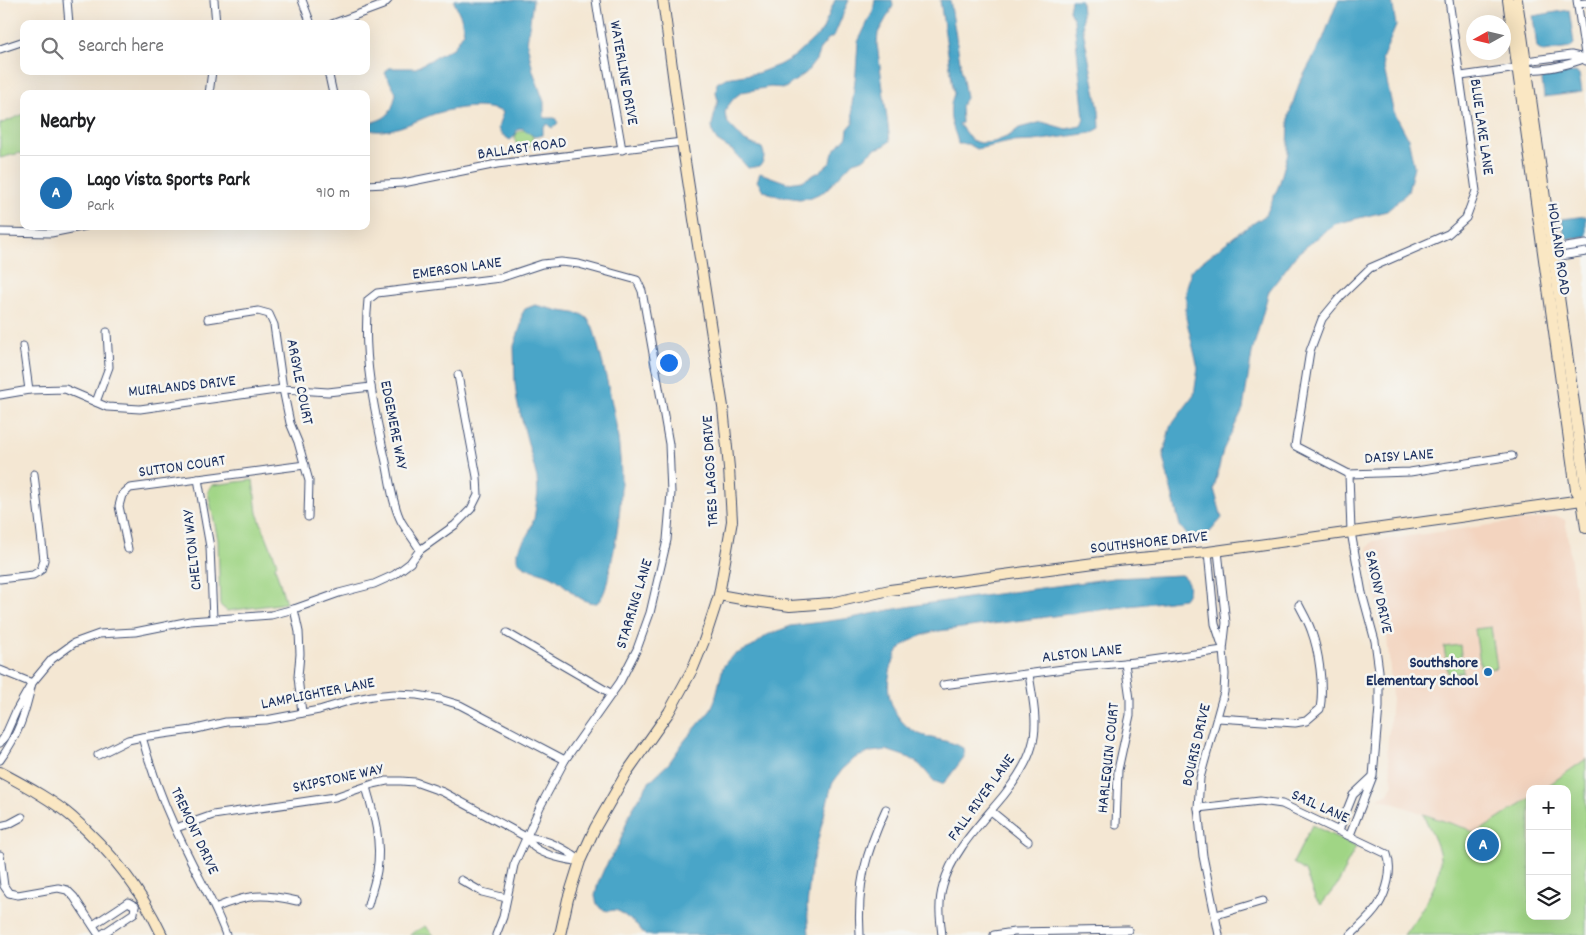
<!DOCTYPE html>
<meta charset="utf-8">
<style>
body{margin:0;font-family:Dekko,sans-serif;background:#f6f6f6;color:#202124}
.controls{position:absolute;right:15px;bottom:15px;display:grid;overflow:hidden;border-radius:10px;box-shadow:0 5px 20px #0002}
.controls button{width:45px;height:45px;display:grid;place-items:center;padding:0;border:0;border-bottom:1px solid #e0e0e0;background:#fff;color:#202124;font:25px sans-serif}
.compass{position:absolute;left:1466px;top:15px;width:45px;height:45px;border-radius:50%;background:#fff;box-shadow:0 5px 20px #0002;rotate:262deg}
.you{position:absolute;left:668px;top:362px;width:18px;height:18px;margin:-12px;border:4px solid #fff;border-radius:50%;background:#1a73e8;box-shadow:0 0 0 8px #1a73e833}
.badge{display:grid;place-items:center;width:32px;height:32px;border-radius:50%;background:#1f6fb2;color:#fff;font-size:16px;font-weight:700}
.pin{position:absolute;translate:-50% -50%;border:2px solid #fff;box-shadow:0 1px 5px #0006}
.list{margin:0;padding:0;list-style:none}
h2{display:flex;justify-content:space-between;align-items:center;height:65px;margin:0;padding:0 20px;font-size:21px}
h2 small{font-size:16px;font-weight:400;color:#757577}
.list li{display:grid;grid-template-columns:32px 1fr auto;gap:15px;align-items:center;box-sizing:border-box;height:75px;padding:0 20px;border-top:1px solid #e0e0e0}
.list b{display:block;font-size:19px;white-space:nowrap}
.list p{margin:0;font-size:16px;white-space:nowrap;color:#757577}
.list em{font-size:16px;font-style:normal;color:#757577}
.icon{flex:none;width:28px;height:28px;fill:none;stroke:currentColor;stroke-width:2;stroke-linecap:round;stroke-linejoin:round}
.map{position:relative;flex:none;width:1586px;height:935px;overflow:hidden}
.search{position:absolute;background:#fff;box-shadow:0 5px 20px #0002;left:20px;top:20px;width:350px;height:55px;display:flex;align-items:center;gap:12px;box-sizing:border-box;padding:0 18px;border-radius:10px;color:#757577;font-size:19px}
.panel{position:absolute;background:#fff;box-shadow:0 5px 20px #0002;left:20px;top:90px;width:350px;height:140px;border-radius:10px}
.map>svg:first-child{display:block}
</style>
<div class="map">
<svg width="1586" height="935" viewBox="0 0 1586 935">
<rect width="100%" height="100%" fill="#f6f6f2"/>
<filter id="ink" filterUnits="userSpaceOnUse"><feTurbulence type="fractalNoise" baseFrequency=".02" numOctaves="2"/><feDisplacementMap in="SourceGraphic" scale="10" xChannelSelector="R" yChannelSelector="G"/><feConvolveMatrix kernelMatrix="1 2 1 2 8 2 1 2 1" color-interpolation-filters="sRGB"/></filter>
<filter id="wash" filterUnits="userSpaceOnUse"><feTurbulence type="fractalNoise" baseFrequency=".0096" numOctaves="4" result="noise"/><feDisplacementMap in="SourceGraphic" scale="20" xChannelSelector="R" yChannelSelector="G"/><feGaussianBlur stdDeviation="1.12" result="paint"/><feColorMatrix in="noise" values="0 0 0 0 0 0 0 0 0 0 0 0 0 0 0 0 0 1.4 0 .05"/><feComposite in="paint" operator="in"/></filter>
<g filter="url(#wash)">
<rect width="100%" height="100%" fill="#f4e7d3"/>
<path fill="#f3d4bf" d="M1557 516 1565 520 1586 665V759L1543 789H1530V798L1475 834 1468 829 1378 798 1388 793 1393 784 1387 751 1392 700 1391 680 1387 638 1374 590 1367 548 1373 541Z"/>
<g fill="#a0d585" stroke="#5e8272">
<path d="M24 114V155L20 153 0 158V124Z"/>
<circle cx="524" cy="139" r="9"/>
<path d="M253 480 257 513 277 563 275 567 286 603 227 611 220 605 218 540 208 492 212 485Z"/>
<path d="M1491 627 1497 668 1481 670 1475 629Z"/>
<path d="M1460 645 1463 672 1448 674 1444 647Z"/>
<path d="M1586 759V935H1404C1418 915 1442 883 1440 858 1439 845 1428 826 1423 814L1468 829 1475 834 1530 798V916H1567V789H1543Z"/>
<path d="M1312 825 1356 847 1345 867 1346 869 1337 885 1321 905 1315 898 1305 871 1293 863Z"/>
<path d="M425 926 434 935H409Z"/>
</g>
<g fill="#4aa5c8" stroke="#326a93">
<path d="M455 0H533L527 43 533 71 544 102V118H555L558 123 552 128 547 124 543 127V135L535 137 522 128 517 130 515 136 510 140 500 133 498 128 503 112C482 103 455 108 434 114 418 120 384 137 368 129V123C388 119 392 113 396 93L385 73 389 68H416L454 47 464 32 461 17 454 2Z"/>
<path d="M835 0H849L834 36 828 39 820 49 816 60 806 73 785 88 770 87 742 92 734 98 728 106 725 112 726 119 728 123 745 141 762 148C765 155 765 159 760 166L748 168 733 151 717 141 713 133 712 125 718 100 716 93 717 83 726 78 758 73 779 65 795 56 822 31Z"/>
<path d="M875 0H892L893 6 878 33 877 44 890 141 884 146 875 149 863 159 853 162 825 191 809 198 799 199 773 195 763 190 757 181 760 173 788 183 802 181 819 172 831 162 833 152 847 136 848 129 853 123 852 105 856 72 858 42 873 11Z"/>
<path d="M940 0H950L966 98 961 106 962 123 959 124 971 140 980 143 994 142 1009 136 1019 128 1042 122 1066 129 1081 126 1084 118 1074 20 1069 10 1071 0H1081L1083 30 1099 110 1100 128 1091 133 1034 141 1010 142 977 149 968 144H958C957 136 955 134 953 127 949 117 950 103 954 94Z"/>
<path d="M1338 0H1392L1396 26 1382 59 1393 110 1408 138 1414 166 1408 192 1387 211 1335 224 1298 253 1269 291 1252 353 1243 409 1223 450 1214 489 1222 518 1210 532 1188 536 1180 526 1163 457 1170 427 1194 395 1198 368 1186 318V292L1191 270 1240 232 1266 215 1279 185 1288 153 1289 115 1299 84 1323 39Z"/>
<path d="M1569 10 1574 44 1570 48 1543 52 1537 48 1533 16Z"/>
<path d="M1575 72 1579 74 1582 92 1544 97 1542 80 1544 77Z"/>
<path d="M1586 216V236L1568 239 1564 233 1562 219Z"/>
<path d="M535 305 560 311 581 314 587 318 593 327C604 368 617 415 620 458 623 493 619 529 611 564 608 576 607 594 597 603 578 603 568 586 553 577 542 571 523 570 517 560V552L529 532 534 519 538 493 537 478 517 401 515 383 514 346 521 325 522 314 525 309Z"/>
<path d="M1181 575C1190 580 1191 591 1184 599L931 632C919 637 907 640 898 651 895 655 894 661 892 665 883 690 891 718 915 732 930 740 948 739 963 748L964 757 946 781 942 784 934 781 920 765 910 758 886 750 871 752 855 758 842 770 832 784 811 867 807 907 809 935H645L637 925 620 912 615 910 608 911 601 909 597 904 595 896 598 883 604 869 619 844 630 813 649 782 669 763 685 740 710 711 715 700 723 667 728 660 734 655 752 647 767 635 791 626 852 618 895 609 924 604 1114 578Z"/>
</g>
</g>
<g filter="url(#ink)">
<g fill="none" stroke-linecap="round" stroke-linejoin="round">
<g stroke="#3c4b70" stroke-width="9">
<g id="street">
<path d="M67 0 69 24"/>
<path d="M214 0 216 24"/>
<path d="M302 0 311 24"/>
<path d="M596 0C603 50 614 100 622 150"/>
<path d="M1449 0 1476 191 1466 218 1448 234 1370 268 1341 296 1322 319 1310 351 1295 446 1349 474 1410 472 1512 456"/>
<path d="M1577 0 1586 61"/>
<path d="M1578 4 1586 3"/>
<path d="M332 24 383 5 388 0"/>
<path d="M0 49 24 41"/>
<path d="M1523 64 1526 61 1571 55 1585 58"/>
<path d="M328 71 333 94"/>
<path d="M1461 76 1518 68C1537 73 1568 65 1586 58"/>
<path d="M209 94 212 71"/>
<path d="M366 185 403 183 497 164 682 142"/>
<path d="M0 232 51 233 86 226"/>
<path d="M1550 250 1552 249 1586 244"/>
<path d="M1549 256 1554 257 1586 252"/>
<path d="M208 319 258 311 269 314 274 325 283 389 290 423 298 442 309 481 308 517"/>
<path d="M23 346 29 390"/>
<path d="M0 395 29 390 65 389 107 407 140 409 283 389 328 392 371 387"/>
<path d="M96 402 109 367 107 332"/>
<path d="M1349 474 1351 532 1362 593 1375 641 1379 671V707L1373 776 1350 835"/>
<path d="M198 479 210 547 213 619"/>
<path d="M128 549 119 506 122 495 130 488 305 465"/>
<path d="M420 550C414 540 407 531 401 521 392 503 390 481 386 462 374 409 362 355 368 300L377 293 500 278 542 264 561 262 579 264 637 280 642 291 669 444 671 493 667 540 650 613 637 649 620 682 565 760 540 807 514 865 503 917 496 935"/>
<path d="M1218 551 1226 623 1223 650 1225 674 1224 692 1200 778 1198 808 1203 856 1219 935"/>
<path d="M1208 552 1215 624 1222 645"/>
<path d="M0 579 33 575 41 570 44 560 34 474"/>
<path d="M294 609 299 632 300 654 298 677 302 713"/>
<path d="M507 633 612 694"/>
<path d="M0 670 32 683 52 659 74 643 99 634 135 632 190 621 271 615 294 609 339 593 374 584 394 575 410 563 420 550 455 525 471 509 478 495 477 477 458 375"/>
<path d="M943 685 1071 668 1145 661 1223 650"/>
<path d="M1218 718 1295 723 1306 721 1320 709C1324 687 1319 651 1311 630 1308 621 1303 613 1299 605"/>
<path d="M142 737C153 777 169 818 188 855 201 882 216 907 226 935"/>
<path d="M0 743 5 736 16 711 32 683C25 714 19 734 0 760"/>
<path d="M98 755 128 740 142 737 192 730 226 722 266 720 319 710 352 700 372 696 394 694 417 695 440 699 460 705 565 760"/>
<path d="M366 787C374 814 382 842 377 871 375 882 371 893 368 905"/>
<path d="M1198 808 1260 801 1282 804 1387 854C1393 870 1387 891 1378 906 1371 917 1360 926 1351 935"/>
<path d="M991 811 1028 841"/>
<path d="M1116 825 1118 770 1130 715V699L1125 663"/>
<path d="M0 826 9 824 22 817"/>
<path d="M176 828 213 815 335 797 373 784 387 781H401L415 782 443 792 526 837C546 839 566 848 580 861"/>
<path d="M1339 830 1353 795 1371 778"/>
<path d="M526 837C528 840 531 844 534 847 544 855 567 861 580 861"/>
<path d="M0 855 4 886 9 893 18 895 58 888 67 890 74 897 99 935"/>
<path d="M461 880 482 892 506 898"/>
<path d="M215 908C248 894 262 893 297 901"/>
<path d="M1216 915 1263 901"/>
<path d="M93 925 128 902 135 906"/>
<path d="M101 935 134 913 135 906"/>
<path d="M860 935C857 885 865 854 886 809"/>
<path d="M942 935C940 919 938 902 943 886 952 851 982 822 1004 795 1016 780 1027 764 1032 746 1039 723 1032 696 1029 674"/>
<path d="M994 935 1014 932 1128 930"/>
</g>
</g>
<g stroke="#3c4b70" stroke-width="12">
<g id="secondary">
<path d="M1508 0 1576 490 1582 500 1586 528"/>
<path d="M1517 0 1586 488 1582 500"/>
<path d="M719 595 747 600 790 606 831 603 890 590 1117 560 1208 552 1582 500"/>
<path d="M0 772C24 785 51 799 72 817 110 850 141 890 162 935"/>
<path d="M560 935 568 899 580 861 595 828 627 772 669 712 693 668 704 641 719 595 732 521 729 468 723 407 682 142 663 0"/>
</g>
</g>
<use href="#street" stroke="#fff" stroke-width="7"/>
<use href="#secondary" stroke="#fae7c3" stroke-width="10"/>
</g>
</g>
<circle fill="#1f6fb2" stroke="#f6f6f2" stroke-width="2" cx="1488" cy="672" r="5"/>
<g text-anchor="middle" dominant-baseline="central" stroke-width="5" stroke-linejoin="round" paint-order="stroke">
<g font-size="16" fill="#1b2f5e" stroke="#f6f6f2">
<text transform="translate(623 73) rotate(80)">WATERLINE DRIVE</text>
<text transform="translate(1481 127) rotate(82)">BLUE LAKE LANE</text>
<text transform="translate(522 149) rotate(-8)">BALLAST ROAD</text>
<text transform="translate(1558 249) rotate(82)">HOLLAND ROAD</text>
<text transform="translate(457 269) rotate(-8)">EMERSON LANE</text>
<text transform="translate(299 382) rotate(79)">ARGYLE COURT</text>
<text transform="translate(182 387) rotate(-6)">MUIRLANDS DRIVE</text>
<text transform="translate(393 425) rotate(79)">EDGEMERE WAY</text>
<text transform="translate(1399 457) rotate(-4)">DAISY LANE</text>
<text transform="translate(182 467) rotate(-8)">SUTTON COURT</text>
<text transform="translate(711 471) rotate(-93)">TRES LAGOS DRIVE</text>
<text transform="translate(1149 543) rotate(-6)">SOUTHSHORE DRIVE</text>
<text transform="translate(193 550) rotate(-96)">CHELTON WAY</text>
<text transform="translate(1378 592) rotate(78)">SAXONY DRIVE</text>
<text transform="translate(635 604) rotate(-73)">STARRING LANE</text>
<text transform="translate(1082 654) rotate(-6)">ALSTON LANE</text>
<text transform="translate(318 694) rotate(-11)">LAMPLIGHTER LANE</text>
<text transform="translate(1197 745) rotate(-77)">BOURIS DRIVE</text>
<text transform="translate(1109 758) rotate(-84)">HARLEQUIN COURT</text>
<text transform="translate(338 779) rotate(-12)">SKIPSTONE WAY</text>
<text transform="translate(982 798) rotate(-54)">FALL RIVER LANE</text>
<text transform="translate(1320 807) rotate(24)">SAIL LANE</text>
<text transform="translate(194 831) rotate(65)">TREMONT DRIVE</text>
</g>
<g font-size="16" font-weight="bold" fill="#1b2f5e" stroke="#f6f6f2" text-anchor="end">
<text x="1478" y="663">Southshore<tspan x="1478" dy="18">Elementary School</tspan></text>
</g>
</g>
</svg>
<div class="controls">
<button>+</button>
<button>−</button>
<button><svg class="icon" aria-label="layers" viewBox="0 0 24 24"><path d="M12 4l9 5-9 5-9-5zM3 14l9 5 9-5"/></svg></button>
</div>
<svg class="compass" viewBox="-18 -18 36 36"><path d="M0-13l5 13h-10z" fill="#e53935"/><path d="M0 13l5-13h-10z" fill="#757577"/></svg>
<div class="you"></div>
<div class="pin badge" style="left:1483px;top:845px">A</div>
<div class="search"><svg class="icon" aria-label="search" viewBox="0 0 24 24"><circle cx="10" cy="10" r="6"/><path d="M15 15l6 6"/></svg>Search here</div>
<section class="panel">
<h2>Nearby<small></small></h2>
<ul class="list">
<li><span class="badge">A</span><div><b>Lago Vista Sports Park</b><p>Park</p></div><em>910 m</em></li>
</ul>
</section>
</div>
